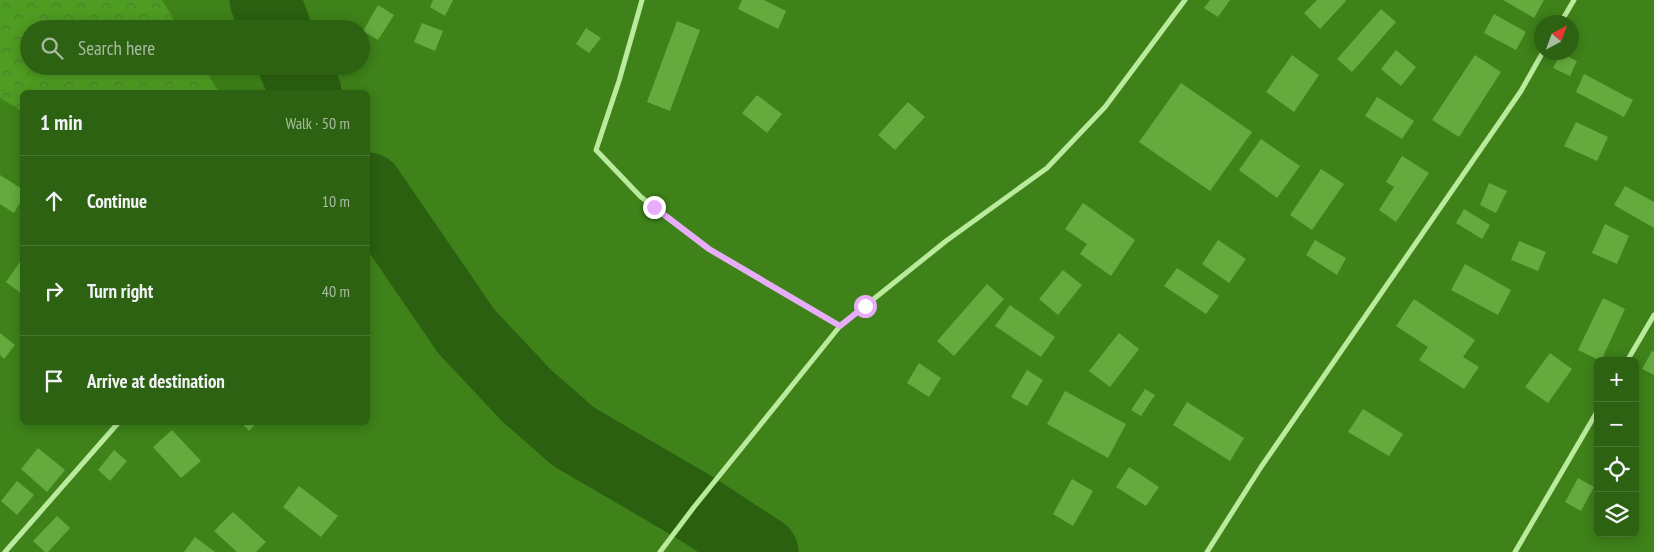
<!DOCTYPE html>
<meta charset="utf-8">
<style>
body{margin:0;font-family:"PT Sans Narrow",sans-serif;background:#36681c;color:#f1f3f6}
.controls{position:absolute;right:15px;bottom:15px;display:grid;overflow:hidden;border-radius:8px;box-shadow:0 2px 12px #0003}
.controls button{width:45px;height:45px;display:grid;place-items:center;padding:0;border:0;border-bottom:1px solid #497633;background:#2e6213;color:#f1f3f6;font:25px sans-serif}
.compass{position:absolute;left:1534px;top:15px;width:45px;height:45px;border-radius:50%;background:#2e6213;box-shadow:0 2px 12px #0003;rotate:41deg}
.stop{position:absolute;width:15px;height:15px;margin:-11px;border:4px solid #e8adfa;border-radius:50%;background:#fff}
.stop.end{background:#e8adfa;border-color:#fff;box-shadow:0 1px 5px #0008}
.list{margin:0;padding:0;list-style:none}
h2{display:flex;justify-content:space-between;align-items:center;height:65px;margin:0;padding:0 20px;font-size:21px}
h2 small{font-size:16px;font-weight:400;color:#a7bca0}
.list li{display:grid;grid-template-columns:32px 1fr auto;gap:15px;align-items:center;box-sizing:border-box;height:90px;padding:0 20px;border-top:1px solid #497633}
.list b{display:block;font-size:19px;white-space:nowrap}
.list em{font-size:16px;font-style:normal;color:#a7bca0}
.icon{flex:none;width:28px;height:28px;fill:none;stroke:currentColor;stroke-width:2;stroke-linecap:round;stroke-linejoin:round}
.map{position:relative;flex:none;width:1654px;height:552px;overflow:hidden}
.search{position:absolute;background:#2e6213;box-shadow:0 2px 12px #0003;left:20px;top:20px;width:350px;height:55px;display:flex;align-items:center;gap:12px;box-sizing:border-box;padding:0 18px;border-radius:28px;color:#a7bca0;font-size:19px}
.panel{position:absolute;background:#2e6213;box-shadow:0 2px 12px #0003;left:20px;top:90px;width:350px;height:335px;border-radius:8px}
.map>svg:first-child{display:block}
</style>
<div class="map">
<svg width="1654" height="552" viewBox="0 0 1654 552">
<defs>
<pattern id="park-crowns" width="20" height="18" patternUnits="userSpaceOnUse" patternTransform="scale(1.25)"><rect width="20" height="18" fill="#4e9c21"/><path d="M2 6a3 3 0 1 1 6 0M12 15a3 3 0 1 1 6 0" fill="none" stroke="#4d8030"/></pattern>
</defs>
<rect width="100%" height="100%" fill="#3e8219"/>
<path fill="url(#park-crowns)" d="M0 0H162L180 29H29V66H203L219 92H22V111L0 98Z"/>
<g fill="none" stroke-linecap="round" stroke-linejoin="round">
<g stroke="#2b6010" stroke-width="71">
<path d="M265 0 276 29"/>
<path d="M294 66 306 92"/>
<path d="M368 188 466 331 527 396 574 437 694 507 763 552"/>
</g>
</g>
<g fill="#64aa3d">
<path d="M433 0H453L445 16 430 7Z"/>
<path d="M742 0H764L786 11 778 29 738 9Z"/>
<path d="M1210 0H1230L1218 17 1204 8Z"/>
<path d="M1317 0H1345L1346 1 1320 29 1304 13Z"/>
<path d="M1503 0H1544L1534 18Z"/>
<path d="M378 5 394 15 378 40 363 31Z"/>
<path d="M1381 9 1396 22 1352 72 1337 59Z"/>
<path d="M1494 14 1526 32 1516 50 1484 33Z"/>
<path d="M677 21 700 30 670 111 647 102Z"/>
<path d="M422 23 443 31 435 51 414 42Z"/>
<path d="M586 28 601 38 589 53 576 44Z"/>
<path d="M1396 50 1416 67 1401 86 1381 69Z"/>
<path d="M1561 53 1577 61 1570 76 1553 68Z"/>
<path d="M1292 55 1319 75 1294 112 1266 92Z"/>
<path d="M1475 55 1501 72 1459 137 1432 120Z"/>
<path d="M1584 74 1633 100 1624 117 1576 92Z"/>
<path d="M1181 83 1252 132 1210 191 1139 142Z"/>
<path d="M757 95 782 114 767 133 742 113Z"/>
<path d="M1377 97 1414 121 1402 139 1365 116Z"/>
<path d="M908 102 925 117 895 150 878 135Z"/>
<path d="M1576 122 1608 137 1597 161 1564 146Z"/>
<path d="M1261 139 1300 166 1277 198 1239 170Z"/>
<path d="M1402 156 1429 173 1396 222 1379 210 1394 187 1386 182Z"/>
<path d="M1321 169 1344 184 1312 230 1290 215Z"/>
<path d="M0 175 22 189V199L14 213 0 204Z"/>
<path d="M1489 183 1507 191 1496 213 1480 205Z"/>
<path d="M1625 186 1654 202V228L1614 205Z"/>
<path d="M1083 203 1135 240 1111 276 1080 254 1087 244 1065 229Z"/>
<path d="M1464 209 1490 225 1482 239 1456 223Z"/>
<path d="M1605 224 1629 236 1617 264 1592 253Z"/>
<path d="M1218 240 1246 259 1229 283 1202 264Z"/>
<path d="M1315 240 1346 258 1337 275 1306 255Z"/>
<path d="M1519 241 1546 252 1538 271 1511 260Z"/>
<path d="M22 259V294L6 282Z"/>
<path d="M1465 264 1511 290 1498 315 1451 290Z"/>
<path d="M1177 268 1219 296 1206 314 1164 286Z"/>
<path d="M1063 270 1082 285 1058 315 1039 299Z"/>
<path d="M987 284 1004 299 954 356 937 341Z"/>
<path d="M1603 298 1625 309 1601 361 1578 350Z"/>
<path d="M1414 299 1475 340 1463 357 1479 367 1464 389 1419 360 1428 347 1396 326Z"/>
<path d="M1010 305 1055 337 1041 357 995 326Z"/>
<path d="M0 333 15 345 4 359 0 355Z"/>
<path d="M1119 333 1139 349 1110 387 1089 371Z"/>
<path d="M1652 351 1654 352V375L1642 369Z"/>
<path d="M1550 353 1572 369 1548 403 1525 387Z"/>
<path d="M919 363 941 378 929 397 907 383Z"/>
<path d="M1027 370 1043 380 1027 406 1011 397Z"/>
<path d="M1145 389 1155 395 1141 416 1131 410Z"/>
<path d="M1065 391 1126 424 1108 458 1047 424Z"/>
<path d="M1187 402 1244 438 1230 461 1173 425Z"/>
<path d="M1363 409 1403 434 1389 456 1348 432Z"/>
<path d="M241 422H257L249 431Z"/>
<path d="M172 430 201 461 181 478 153 447Z"/>
<path d="M38 448 65 470 47 492 21 469Z"/>
<path d="M114 450 127 461 110 481 98 470Z"/>
<path d="M1129 467 1159 487 1146 506 1116 487Z"/>
<path d="M1578 478 1594 487 1581 511 1565 502Z"/>
<path d="M1072 479 1093 491 1073 526 1053 514Z"/>
<path d="M17 481 34 495 17 515 1 501Z"/>
<path d="M299 486 338 516 321 537 283 507Z"/>
<path d="M233 512 266 542 256 552H237L214 531Z"/>
<path d="M57 516 70 528 48 552H45L33 541Z"/>
<path d="M195 537 215 552H184Z"/>
</g>
<g fill="none" stroke-linecap="round" stroke-linejoin="round">
<g stroke="#baeb9d" stroke-width="5">
<path d="M642 0 619 81 596 150 641 197 709 249 840 326"/>
<path d="M1561 22 1574 0"/>
<path d="M1627 361 1654 315"/>
<path d="M5 552 119 422"/>
<path d="M660 552 694 507 840 326 946 241 1047 168 1105 107 1185 0"/>
<path d="M1207 552 1261 467 1521 91 1543 52"/>
<path d="M1515 552 1598 410"/>
</g>
</g>
<g fill="none" stroke-linecap="round" stroke-linejoin="round">
<path stroke="#e8adfa" stroke-width="6" d="M654 207 709 249 840 326 865 306"/>
</g>
</svg>
<div class="controls">
<button>+</button>
<button>−</button>
<button><svg class="icon" aria-label="locate" viewBox="0 0 24 24"><circle cx="12" cy="12" r="6"/><path d="M12 2v4M12 18v4M2 12h4M18 12h4"/></svg></button>
<button><svg class="icon" aria-label="layers" viewBox="0 0 24 24"><path d="M12 4l9 5-9 5-9-5zM3 14l9 5 9-5"/></svg></button>
</div>
<svg class="compass" viewBox="-18 -18 36 36"><path d="M0-13l5 13h-10z" fill="#e53935"/><path d="M0 13l5-13h-10z" fill="#a7bca0"/></svg>
<div class="stop" style="left:865px;top:306px"></div>
<div class="stop end" style="left:654px;top:207px"></div>
<div class="search"><svg class="icon" aria-label="search" viewBox="0 0 24 24"><circle cx="10" cy="10" r="6"/><path d="M15 15l6 6"/></svg>Search here</div>
<section class="panel">
<h2>1 min<small>Walk · 50 m</small></h2>
<ul class="list">
<li><svg class="icon" aria-label="ahead" viewBox="0 0 24 24"><path d="M12 20V5M6 11l6-6 6 6"/></svg><div><b>Continue</b></div><em>10 m</em></li>
<li><svg class="icon" aria-label="right" viewBox="0 0 24 24"><path d="M7 20v-9h11M14 6l5 5-5 5"/></svg><div><b>Turn right</b></div><em>40 m</em></li>
<li><svg class="icon" aria-label="arrive" viewBox="0 0 24 24"><path d="M6 21V4h12l-3 4 3 4H6"/></svg><div><b>Arrive at destination</b></div></li>
</ul>
</section>
</div>
